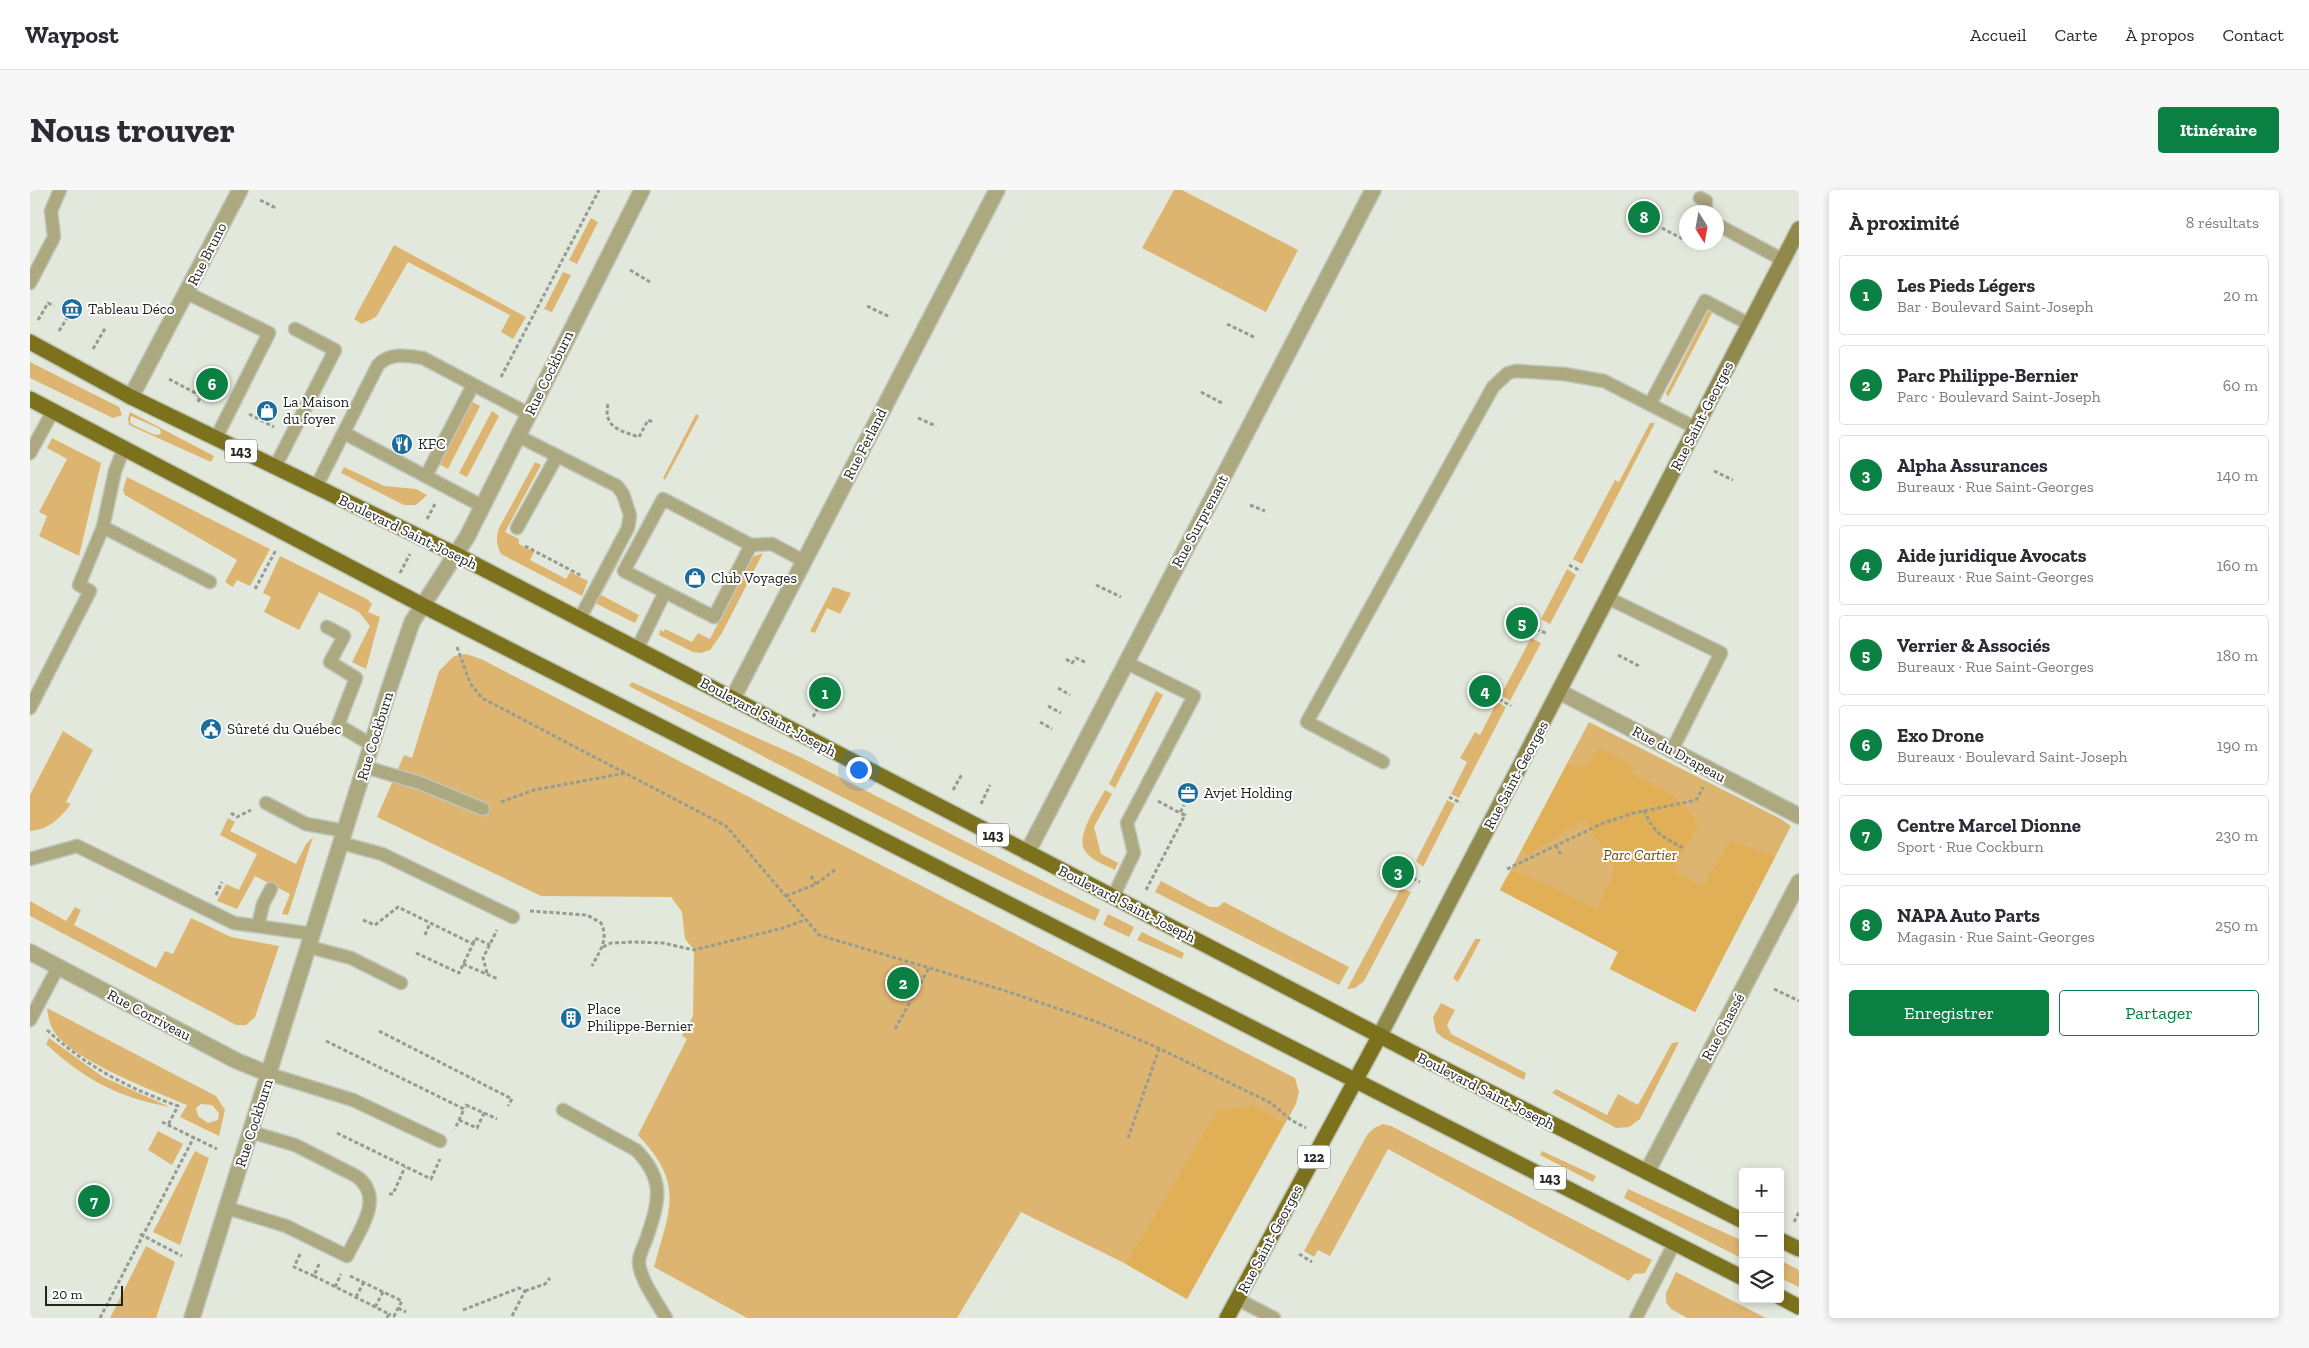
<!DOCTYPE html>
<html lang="fr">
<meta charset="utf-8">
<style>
body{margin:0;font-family:"Zilla Slab",serif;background:#f7f7f7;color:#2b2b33}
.controls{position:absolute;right:15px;bottom:15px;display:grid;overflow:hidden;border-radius:5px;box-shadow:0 2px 8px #0003}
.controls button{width:45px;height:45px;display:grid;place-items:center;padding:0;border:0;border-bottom:1px solid #e1e1e2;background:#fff;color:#2b2b33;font:25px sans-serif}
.compass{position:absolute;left:1649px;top:15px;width:45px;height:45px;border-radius:50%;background:#fff;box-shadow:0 2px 8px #0003;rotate:169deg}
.scale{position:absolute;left:15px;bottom:12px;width:78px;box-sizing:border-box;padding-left:5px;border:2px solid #222420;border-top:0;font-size:14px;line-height:18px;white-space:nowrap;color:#222420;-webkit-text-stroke:4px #fff;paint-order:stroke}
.you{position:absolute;left:828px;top:579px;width:18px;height:18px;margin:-12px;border:4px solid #fff;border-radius:50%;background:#1a73e8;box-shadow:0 0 0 8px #1a73e833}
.badge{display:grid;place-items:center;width:32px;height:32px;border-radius:50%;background:#0b8043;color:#fff;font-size:16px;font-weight:700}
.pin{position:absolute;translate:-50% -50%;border:2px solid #fff;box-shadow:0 1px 5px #0006}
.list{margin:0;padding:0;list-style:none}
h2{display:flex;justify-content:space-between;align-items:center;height:65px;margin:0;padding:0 20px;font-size:21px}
h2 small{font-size:16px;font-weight:400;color:#7c7c81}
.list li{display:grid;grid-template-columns:32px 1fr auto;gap:15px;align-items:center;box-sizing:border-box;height:80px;margin:0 10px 10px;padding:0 10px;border:1px solid #e1e1e2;border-radius:5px}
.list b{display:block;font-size:19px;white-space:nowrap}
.list p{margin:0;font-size:16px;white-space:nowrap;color:#7c7c81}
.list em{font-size:16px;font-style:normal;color:#7c7c81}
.actions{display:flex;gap:10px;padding:15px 20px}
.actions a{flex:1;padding:11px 0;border:1px solid #0b8043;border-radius:5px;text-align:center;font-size:18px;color:#0b8043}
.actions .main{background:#0b8043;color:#fff}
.icon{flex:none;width:28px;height:28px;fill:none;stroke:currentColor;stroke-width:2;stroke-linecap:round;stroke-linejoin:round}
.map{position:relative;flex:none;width:1769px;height:1128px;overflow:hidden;border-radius:5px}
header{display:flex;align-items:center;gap:30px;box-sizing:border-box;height:70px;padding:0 25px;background:#fff;border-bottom:1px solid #e1e1e2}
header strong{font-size:24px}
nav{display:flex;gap:28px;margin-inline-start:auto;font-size:18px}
.intro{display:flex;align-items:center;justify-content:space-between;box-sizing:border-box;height:120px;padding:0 30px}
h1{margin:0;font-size:35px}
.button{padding:12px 22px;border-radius:5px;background:#0b8043;color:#fff;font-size:18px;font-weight:700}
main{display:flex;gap:30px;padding:0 30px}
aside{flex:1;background:#fff;border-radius:5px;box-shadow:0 2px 8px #0003}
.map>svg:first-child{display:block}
</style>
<header>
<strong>Waypost</strong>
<nav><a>Accueil</a><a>Carte</a><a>À propos</a><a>Contact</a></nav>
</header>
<div class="intro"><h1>Nous trouver</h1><a class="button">Itinéraire</a></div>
<main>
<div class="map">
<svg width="1769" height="1128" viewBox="0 0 1769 1128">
<rect width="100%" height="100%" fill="#e2e8db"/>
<g fill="#deb570" fill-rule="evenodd">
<path d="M1144 0H1152L1268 60 1236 122 1112 58Z"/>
<path d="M561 28 568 32 547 74 539 70Z"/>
<path d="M364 55 496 127 483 149 471 142 480 125 378 72 346 127 332 134 324 129Z"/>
<path d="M533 82 541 85 522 122 514 119Z"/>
<path d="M1678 121 1682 123 1638 207 1636 203Z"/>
<path d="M0 172 89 217 92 225 83 228 0 188Z"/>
<path d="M439 210 450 216 418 279 407 273Z"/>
<path d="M462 221 469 226 437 287 429 283Z"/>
<path d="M100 222 184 266 181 272 99 235 98 228ZM101 226 130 239 131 244 125 245 103 235 100 232Z"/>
<path d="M666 224 669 226 635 290 633 288Z"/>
<path d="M1620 233H1625L1552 374 1543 369 1585 290 1589 292Z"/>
<path d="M22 248 71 273 49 366 9 346 17 326 9 322 37 269 17 258Z"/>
<path d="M505 272 511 275 475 342 489 349V354L504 362 500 370 536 389 540 382 558 391 552 406 471 364C466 354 466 348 469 338Z"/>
<path d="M314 277 354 296 386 299 397 305 386 315H374L311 283Z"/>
<path d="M97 287 240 359 220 396 207 390 203 397 195 392 207 370 95 305 93 300Z"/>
<path d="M733 363 692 443 680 460 671 463 663 462 629 445 630 440 634 442 635 439 662 452 668 443 680 449 722 367Z"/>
<path d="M588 364 592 366 571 405 609 425 605 433 565 413Z"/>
<path d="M250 366 337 409 342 414 338 422 350 427 336 479 322 472 340 436 329 422 289 402 269 440 234 422 241 407 233 403Z"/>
<path d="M1537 379 1546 385 1520 434 1511 429Z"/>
<path d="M803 397 821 403 810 424 797 418 785 443 780 441Z"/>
<path d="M1501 448 1511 453 1480 511 1471 505Z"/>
<path d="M436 464 451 469 1265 888 1269 902 1266 914 1157 1109 1096 1074 991 1022 927 1128H717L624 1077C640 1018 655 995 608 945L657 849 652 846 663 826 664 760 655 749 652 722 641 707 511 706 347 627 374 565 382 568 409 481 424 466Z"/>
<path d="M602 492 770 567 1070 720 1065 731C907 658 753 577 599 496Z"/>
<path d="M1126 501 1133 505 1085 598 1079 594Z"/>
<path d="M1467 512 1476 517 1429 608 1421 604 1437 572 1430 568 1445 542 1450 545Z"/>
<path d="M1559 532 1751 629 1761 636 1665 822 1580 779 1588 762 1470 700Z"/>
<path d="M33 541 63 560 36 612 41 614C29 629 20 639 0 641V605Z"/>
<path d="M1075 600 1082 604 1064 637 1071 664 1088 673 1085 680C1075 675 1061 670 1055 661 1045 646 1068 614 1075 600Z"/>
<path d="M1417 610 1425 614 1393 677 1386 671Z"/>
<path d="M198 628 205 632 200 641 266 674 276 654 283 647 258 725 252 724 260 704 225 686 207 719 187 711 196 694 209 700 227 664 190 645Z"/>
<path d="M1131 691 1180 717H1188L1194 712 1319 777 1309 795 1125 702Z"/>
<path d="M1371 698 1381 702 1334 791 1325 798 1317 799Z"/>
<path d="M0 711 36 731 45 717 51 720 44 735 126 778 135 761 143 764 161 728 201 747 249 756 225 827 216 835H206L195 829 0 726Z"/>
<path d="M1078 724 1104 737 1099 747 1073 735Z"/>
<path d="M1112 742 1154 763 1152 769 1107 750Z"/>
<path d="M1445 749H1451L1428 792 1423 788Z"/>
<path d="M1411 813 1425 820 1417 835 1421 844 1496 883 1494 890 1413 848 1406 842 1403 827Z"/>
<path d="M17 818 186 906 195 920 189 946 150 927 157 915C124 901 41 870 23 840 19 833 18 825 17 818ZM171 914 182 915 189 923 188 930 178 933 168 926 166 918Z"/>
<path d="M19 848 73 887 140 917C87 907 55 890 16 854Z"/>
<path d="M1649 852 1610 929 1599 937 1586 938 1522 903 1526 899 1577 925 1588 904 1608 915 1642 853Z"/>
<path d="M1353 934 1361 936 1622 1070 1615 1083 1604 1084 1599 1091 1358 959 1300 1066 1288 1060 1284 1067 1274 1061 1337 945 1344 938Z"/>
<path d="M128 941 153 954 142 975 118 960Z"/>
<path d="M165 961 179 968 150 1055 123 1042Z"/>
<path d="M1512 961 1566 986 1563 992 1510 965Z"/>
<path d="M1598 999 1713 1051V1069L1594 1008Z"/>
<path d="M116 1056 145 1072 126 1128H80Z"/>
<path d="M1750 1070 1769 1080V1097L1750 1088Z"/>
<path d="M1646 1082 1736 1128H1657L1641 1119 1636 1112V1103Z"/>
</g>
<g fill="#e1af56">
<path d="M1569 558 1601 574V583L1643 605 1669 633 1643 680 1673 697 1700 651 1745 667 1665 822 1580 779 1588 762 1470 700 1476 688 1484 681 1516 694 1567 719 1585 679 1554 630 1499 664 1492 660 1537 574 1546 577 1558 574Z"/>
<path d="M1222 916 1254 933 1157 1109 1096 1074 1187 921Z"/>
</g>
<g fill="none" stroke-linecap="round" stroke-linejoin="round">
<g stroke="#bfc5b9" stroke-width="15">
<g id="lane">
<path d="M1670 8 1676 11 1675 22"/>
<path d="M1686 34 1753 70"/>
<path d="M0 93 24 47 21 21 30 0"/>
<path d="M157 103 239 143 186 248"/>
<path d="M1620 214 1675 111 1719 134"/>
<path d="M314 243 452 316"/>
<path d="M488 246 587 296 593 304 600 325 598 338 549 430"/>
<path d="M94 258 85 281 73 337 180 392"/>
<path d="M0 263 23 221"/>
<path d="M245 277 305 160 265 139"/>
<path d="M396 286 443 195"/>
<path d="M286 297 348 175C360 162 377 166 393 168L499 224"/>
<path d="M487 338 527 266"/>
<path d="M721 355 684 427 594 381 633 309 721 355 742 354 774 371"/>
<path d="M1578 408 1691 463 1642 560"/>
<path d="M297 437 314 446 300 472 326 488 308 535 342 555"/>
<path d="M607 459 635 402"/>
<path d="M0 518 60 401 49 395 73 337"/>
<path d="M1353 572 1277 532 1463 197 1478 183 1486 181 1534 184 1574 191 1666 238"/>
<path d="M335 577 390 593 453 619"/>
<path d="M236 613 276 634 315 641"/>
<path d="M311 653 352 664 483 727"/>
<path d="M0 669 47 656 204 733 283 744"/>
<path d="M1083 707 1104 663 1097 633 1164 506 1097 473"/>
<path d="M228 736 233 714 241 699"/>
<path d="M279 757 321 768 371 793"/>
<path d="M0 830 28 777"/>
<path d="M239 884 323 910 410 951"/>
<path d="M533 920 606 960C637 991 628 1014 616 1050 613 1057 609 1065 609 1072 609 1088 628 1114 636 1128"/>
<path d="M197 1018 256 1036 317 1066C329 1041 356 1007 326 986L265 955 221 942"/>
<path d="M1207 1109 1244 1128"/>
<path d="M1606 1128 1645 1052"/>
</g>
</g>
<g stroke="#bfc5b9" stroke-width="18">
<g id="street">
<path d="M101 207 210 0"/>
<path d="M1530 502 1769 626"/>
<path d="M703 508 967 0"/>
<path d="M997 663 1343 0"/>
<path d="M0 762 207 871 239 884"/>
<path d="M1617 982 1769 692"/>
<path d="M162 1128 359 499 382 432 437 347 612 0"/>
</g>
</g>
<g stroke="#bfc5b9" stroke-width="18">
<path id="secondary" d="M1350 845 1769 39"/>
</g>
<g stroke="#bfc5b9" stroke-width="18">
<g id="primary">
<path d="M0 152 101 207 425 364 1383 863 1713 1031"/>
<path d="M0 209 392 415 1713 1088"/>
<path d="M1750 1050 1769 1059"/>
<path d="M1750 1107 1769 1117"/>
<path d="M1197 1128 1350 845"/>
</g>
</g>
<g stroke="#979c92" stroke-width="3" stroke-dasharray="4 2.5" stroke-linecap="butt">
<path d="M230 10 246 18"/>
<path d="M1626 35 1653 49 1656 45"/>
<path d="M600 80 620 92"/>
<path d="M837 116 860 127"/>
<path d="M8 130 18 113 24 116"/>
<path d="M1197 134 1226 148"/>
<path d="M29 141 39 125"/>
<path d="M63 159 76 137"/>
<path d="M471 187 569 0"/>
<path d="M139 189 171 206"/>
<path d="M172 195V203L179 199"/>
<path d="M1171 202 1192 213"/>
<path d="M168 212 171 205"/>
<path d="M578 214C573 237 590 241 609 247L618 230 623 232"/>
<path d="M219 224 244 237"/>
<path d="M888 228 906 236"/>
<path d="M1684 281 1703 290"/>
<path d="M1220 315 1235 321"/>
<path d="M397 329 406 312"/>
<path d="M495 356 552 386"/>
<path d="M1539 375 1551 381"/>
<path d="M370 383 380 364"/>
<path d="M1066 395 1091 407"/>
<path d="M225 399 246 360"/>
<path d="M1506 439 1518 444"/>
<path d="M427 457 440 493 452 508 696 636 789 745 973 800 1067 832 1122 855 1241 913 1261 930 1276 938"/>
<path d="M1588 465 1609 476"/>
<path d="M1036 469 1042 473 1046 468 1057 473"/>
<path d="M1028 498 1040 505"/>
<path d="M1469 509 1481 516"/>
<path d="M1018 516 1031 523"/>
<path d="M783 527 791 512"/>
<path d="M1010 532 1022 539"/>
<path d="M923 600 932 584"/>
<path d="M1419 607 1431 613"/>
<path d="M1128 611 1150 623 1154 615"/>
<path d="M471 612 504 600 596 583"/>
<path d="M951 614 960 595"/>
<path d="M1614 620C1624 644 1633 647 1655 659"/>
<path d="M201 623 207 627 221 620"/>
<path d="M1526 655 1531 665"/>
<path d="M1477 679 1571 634 1604 623 1662 611 1667 609 1673 597"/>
<path d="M781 686 786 694"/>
<path d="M1383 688 1390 692"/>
<path d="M1116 700 1155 625 1150 623"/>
<path d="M186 705 192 692"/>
<path d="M756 706 786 694 806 679"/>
<path d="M500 721 557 725 571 733C579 750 570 760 562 776"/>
<path d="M333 730 345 735 368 717 443 754 429 783 386 763"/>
<path d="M395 745 400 733"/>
<path d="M443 754 445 748 460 755"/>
<path d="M573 757 581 753 605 752 633 753 664 760 753 738 775 730"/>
<path d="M433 774 468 789"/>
<path d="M457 783 453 768 467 740"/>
<path d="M1744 799 1769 811"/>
<path d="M865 839 899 778"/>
<path d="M17 840C57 877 96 897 148 916L138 935"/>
<path d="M349 841 482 909 478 916"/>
<path d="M296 851 434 919 425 939"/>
<path d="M454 923 467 929"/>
<path d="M429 930 447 938 454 923 436 915 435 918"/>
<path d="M132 932 187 959"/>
<path d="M307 943 401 989 410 969"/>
<path d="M1098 948 1129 859"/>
<path d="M359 1004H363L375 977"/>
<path d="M1764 1032 1769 1022"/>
<path d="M110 1044 152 1066"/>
<path d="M270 1064 264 1077 284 1086"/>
<path d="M1269 1064 1282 1072"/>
<path d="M289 1074 284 1086 359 1124 357 1128"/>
<path d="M320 1086 372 1111 364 1126 359 1124"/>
<path d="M305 1097 311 1084"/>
<path d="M495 1101 515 1094 520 1088"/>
<path d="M326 1107 334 1092"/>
<path d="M345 1117 353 1102"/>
<path d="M368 1118 376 1122"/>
<path d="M433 1120 489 1098 495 1101 481 1128"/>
<path d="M70 1128 164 947"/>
</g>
<use href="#lane" stroke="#aca880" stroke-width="12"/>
<use href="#street" stroke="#aca880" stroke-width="15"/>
<use href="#secondary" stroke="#90894c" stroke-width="15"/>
<use href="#primary" stroke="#7c721d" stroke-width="15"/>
</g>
<defs>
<g id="museum-disc" transform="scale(1.125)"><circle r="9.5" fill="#1b6d9e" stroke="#fff"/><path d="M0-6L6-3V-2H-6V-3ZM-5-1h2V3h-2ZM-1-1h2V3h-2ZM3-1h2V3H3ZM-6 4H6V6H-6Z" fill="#fff"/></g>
<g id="shop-disc" transform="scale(1.125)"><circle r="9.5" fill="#1b6d9e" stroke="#fff"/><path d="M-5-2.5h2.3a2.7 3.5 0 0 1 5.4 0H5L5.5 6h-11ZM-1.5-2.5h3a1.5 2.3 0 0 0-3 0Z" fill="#fff"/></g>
<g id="restaurant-disc" transform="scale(1.125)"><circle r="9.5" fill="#1b6d9e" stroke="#fff"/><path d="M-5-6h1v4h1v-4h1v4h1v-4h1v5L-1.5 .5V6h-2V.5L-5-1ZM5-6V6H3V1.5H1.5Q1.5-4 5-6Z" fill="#fff"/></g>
<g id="civic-disc" transform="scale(1.125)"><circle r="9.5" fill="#1b6d9e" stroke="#fff"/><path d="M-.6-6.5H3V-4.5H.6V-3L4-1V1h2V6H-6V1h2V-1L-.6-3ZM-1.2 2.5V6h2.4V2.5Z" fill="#fff"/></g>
<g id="office-disc" transform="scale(1.125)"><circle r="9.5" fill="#1b6d9e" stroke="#fff"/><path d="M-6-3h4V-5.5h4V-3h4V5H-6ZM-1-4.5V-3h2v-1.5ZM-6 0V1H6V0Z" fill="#fff"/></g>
<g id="building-disc" transform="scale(1.125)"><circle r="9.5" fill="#1b6d9e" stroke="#fff"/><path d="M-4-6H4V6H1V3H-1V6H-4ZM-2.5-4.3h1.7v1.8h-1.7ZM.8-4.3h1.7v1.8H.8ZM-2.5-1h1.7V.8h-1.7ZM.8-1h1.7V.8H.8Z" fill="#fff"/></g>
</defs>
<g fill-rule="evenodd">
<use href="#museum-disc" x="42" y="119"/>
<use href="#shop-disc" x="237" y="221"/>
<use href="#restaurant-disc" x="372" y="254"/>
<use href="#shop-disc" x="665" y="388"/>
<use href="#civic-disc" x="181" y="539"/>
<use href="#office-disc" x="1158" y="603"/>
<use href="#building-disc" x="541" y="828"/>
</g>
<g text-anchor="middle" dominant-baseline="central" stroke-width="4" stroke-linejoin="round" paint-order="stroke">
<g fill="#fff" stroke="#646663" stroke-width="1">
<rect x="195" y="249.5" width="32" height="23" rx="4"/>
<rect x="947" y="633.5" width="32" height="23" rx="4"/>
<rect x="1268" y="955.5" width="32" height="23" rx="4"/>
<rect x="1504" y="976.5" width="32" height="23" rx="4"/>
</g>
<g font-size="14" font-weight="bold" fill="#222420">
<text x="211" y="261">143</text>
<text x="963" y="645">143</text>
<text x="1284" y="967">122</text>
<text x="1520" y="988">143</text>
</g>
<g font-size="15" fill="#222420" stroke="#fff">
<text transform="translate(177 64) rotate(-63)">Rue Bruno</text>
<text transform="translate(519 183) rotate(-64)">Rue Cockburn</text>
<text transform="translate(1672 226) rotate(-63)">Rue Saint-Georges</text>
<text transform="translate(835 254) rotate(-63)">Rue Ferland</text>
<text transform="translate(1170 331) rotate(-62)">Rue Surprenant</text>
<text transform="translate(378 342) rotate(26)">Boulevard Saint-Joseph</text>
<text transform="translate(738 527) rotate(28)">Boulevard Saint-Joseph</text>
<text transform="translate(345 546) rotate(-73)">Rue Cockburn</text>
<text transform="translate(1649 564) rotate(28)">Rue du Drapeau</text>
<text transform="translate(1486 585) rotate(-62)">Rue Saint-Georges</text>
<text transform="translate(1097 714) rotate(27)">Boulevard Saint-Joseph</text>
<text transform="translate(119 825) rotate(28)">Rue Corriveau</text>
<text transform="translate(1693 837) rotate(-62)">Rue Chassé</text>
<text transform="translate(1456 901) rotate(27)">Boulevard Saint-Joseph</text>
<text transform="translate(224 933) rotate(-72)">Rue Cockburn</text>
<text transform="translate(1240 1049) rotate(-62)">Rue Saint-Georges</text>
</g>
<g font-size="15" fill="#222420" stroke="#fff" text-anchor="start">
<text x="58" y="119">Tableau Déco</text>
<text x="253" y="212">La Maison<tspan x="253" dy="17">du foyer</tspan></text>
<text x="388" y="254">KFC</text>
<text x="681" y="388">Club Voyages</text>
<text x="197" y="539">Sûreté du Québec</text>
<text x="1174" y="603">Avjet Holding</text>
<text x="557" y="819">Place<tspan x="557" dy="17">Philippe-Bernier</tspan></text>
</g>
<g font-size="15" font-style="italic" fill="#6e4d03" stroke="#fff">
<text x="1610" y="665">Parc Cartier</text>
</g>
</g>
</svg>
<div class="controls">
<button>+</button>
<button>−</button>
<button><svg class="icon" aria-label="layers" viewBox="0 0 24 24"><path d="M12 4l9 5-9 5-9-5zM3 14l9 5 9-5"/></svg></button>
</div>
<svg class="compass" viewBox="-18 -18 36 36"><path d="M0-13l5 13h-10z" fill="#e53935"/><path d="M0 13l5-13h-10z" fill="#7c7c81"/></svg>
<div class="scale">20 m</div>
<div class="you"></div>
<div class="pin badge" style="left:795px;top:503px">1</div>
<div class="pin badge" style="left:873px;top:793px">2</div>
<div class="pin badge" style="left:1368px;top:682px">3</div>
<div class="pin badge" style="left:1455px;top:501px">4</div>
<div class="pin badge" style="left:1492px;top:433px">5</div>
<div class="pin badge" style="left:182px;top:194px">6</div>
<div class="pin badge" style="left:64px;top:1011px">7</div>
<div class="pin badge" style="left:1614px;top:27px">8</div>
</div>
<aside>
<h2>À proximité<small>8 résultats</small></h2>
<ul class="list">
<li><span class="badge">1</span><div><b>Les Pieds Légers</b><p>Bar · Boulevard Saint-Joseph</p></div><em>20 m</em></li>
<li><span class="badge">2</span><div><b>Parc Philippe-Bernier</b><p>Parc · Boulevard Saint-Joseph</p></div><em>60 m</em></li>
<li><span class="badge">3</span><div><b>Alpha Assurances</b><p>Bureaux · Rue Saint-Georges</p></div><em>140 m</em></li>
<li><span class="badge">4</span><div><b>Aide juridique Avocats</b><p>Bureaux · Rue Saint-Georges</p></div><em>160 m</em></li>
<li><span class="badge">5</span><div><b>Verrier &amp; Associés</b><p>Bureaux · Rue Saint-Georges</p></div><em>180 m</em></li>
<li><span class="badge">6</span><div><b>Exo Drone</b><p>Bureaux · Boulevard Saint-Joseph</p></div><em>190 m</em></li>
<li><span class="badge">7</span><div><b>Centre Marcel Dionne</b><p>Sport · Rue Cockburn</p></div><em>230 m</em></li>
<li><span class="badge">8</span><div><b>NAPA Auto Parts</b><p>Magasin · Rue Saint-Georges</p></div><em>250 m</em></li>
</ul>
<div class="actions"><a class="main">Enregistrer</a><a>Partager</a></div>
</aside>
</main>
